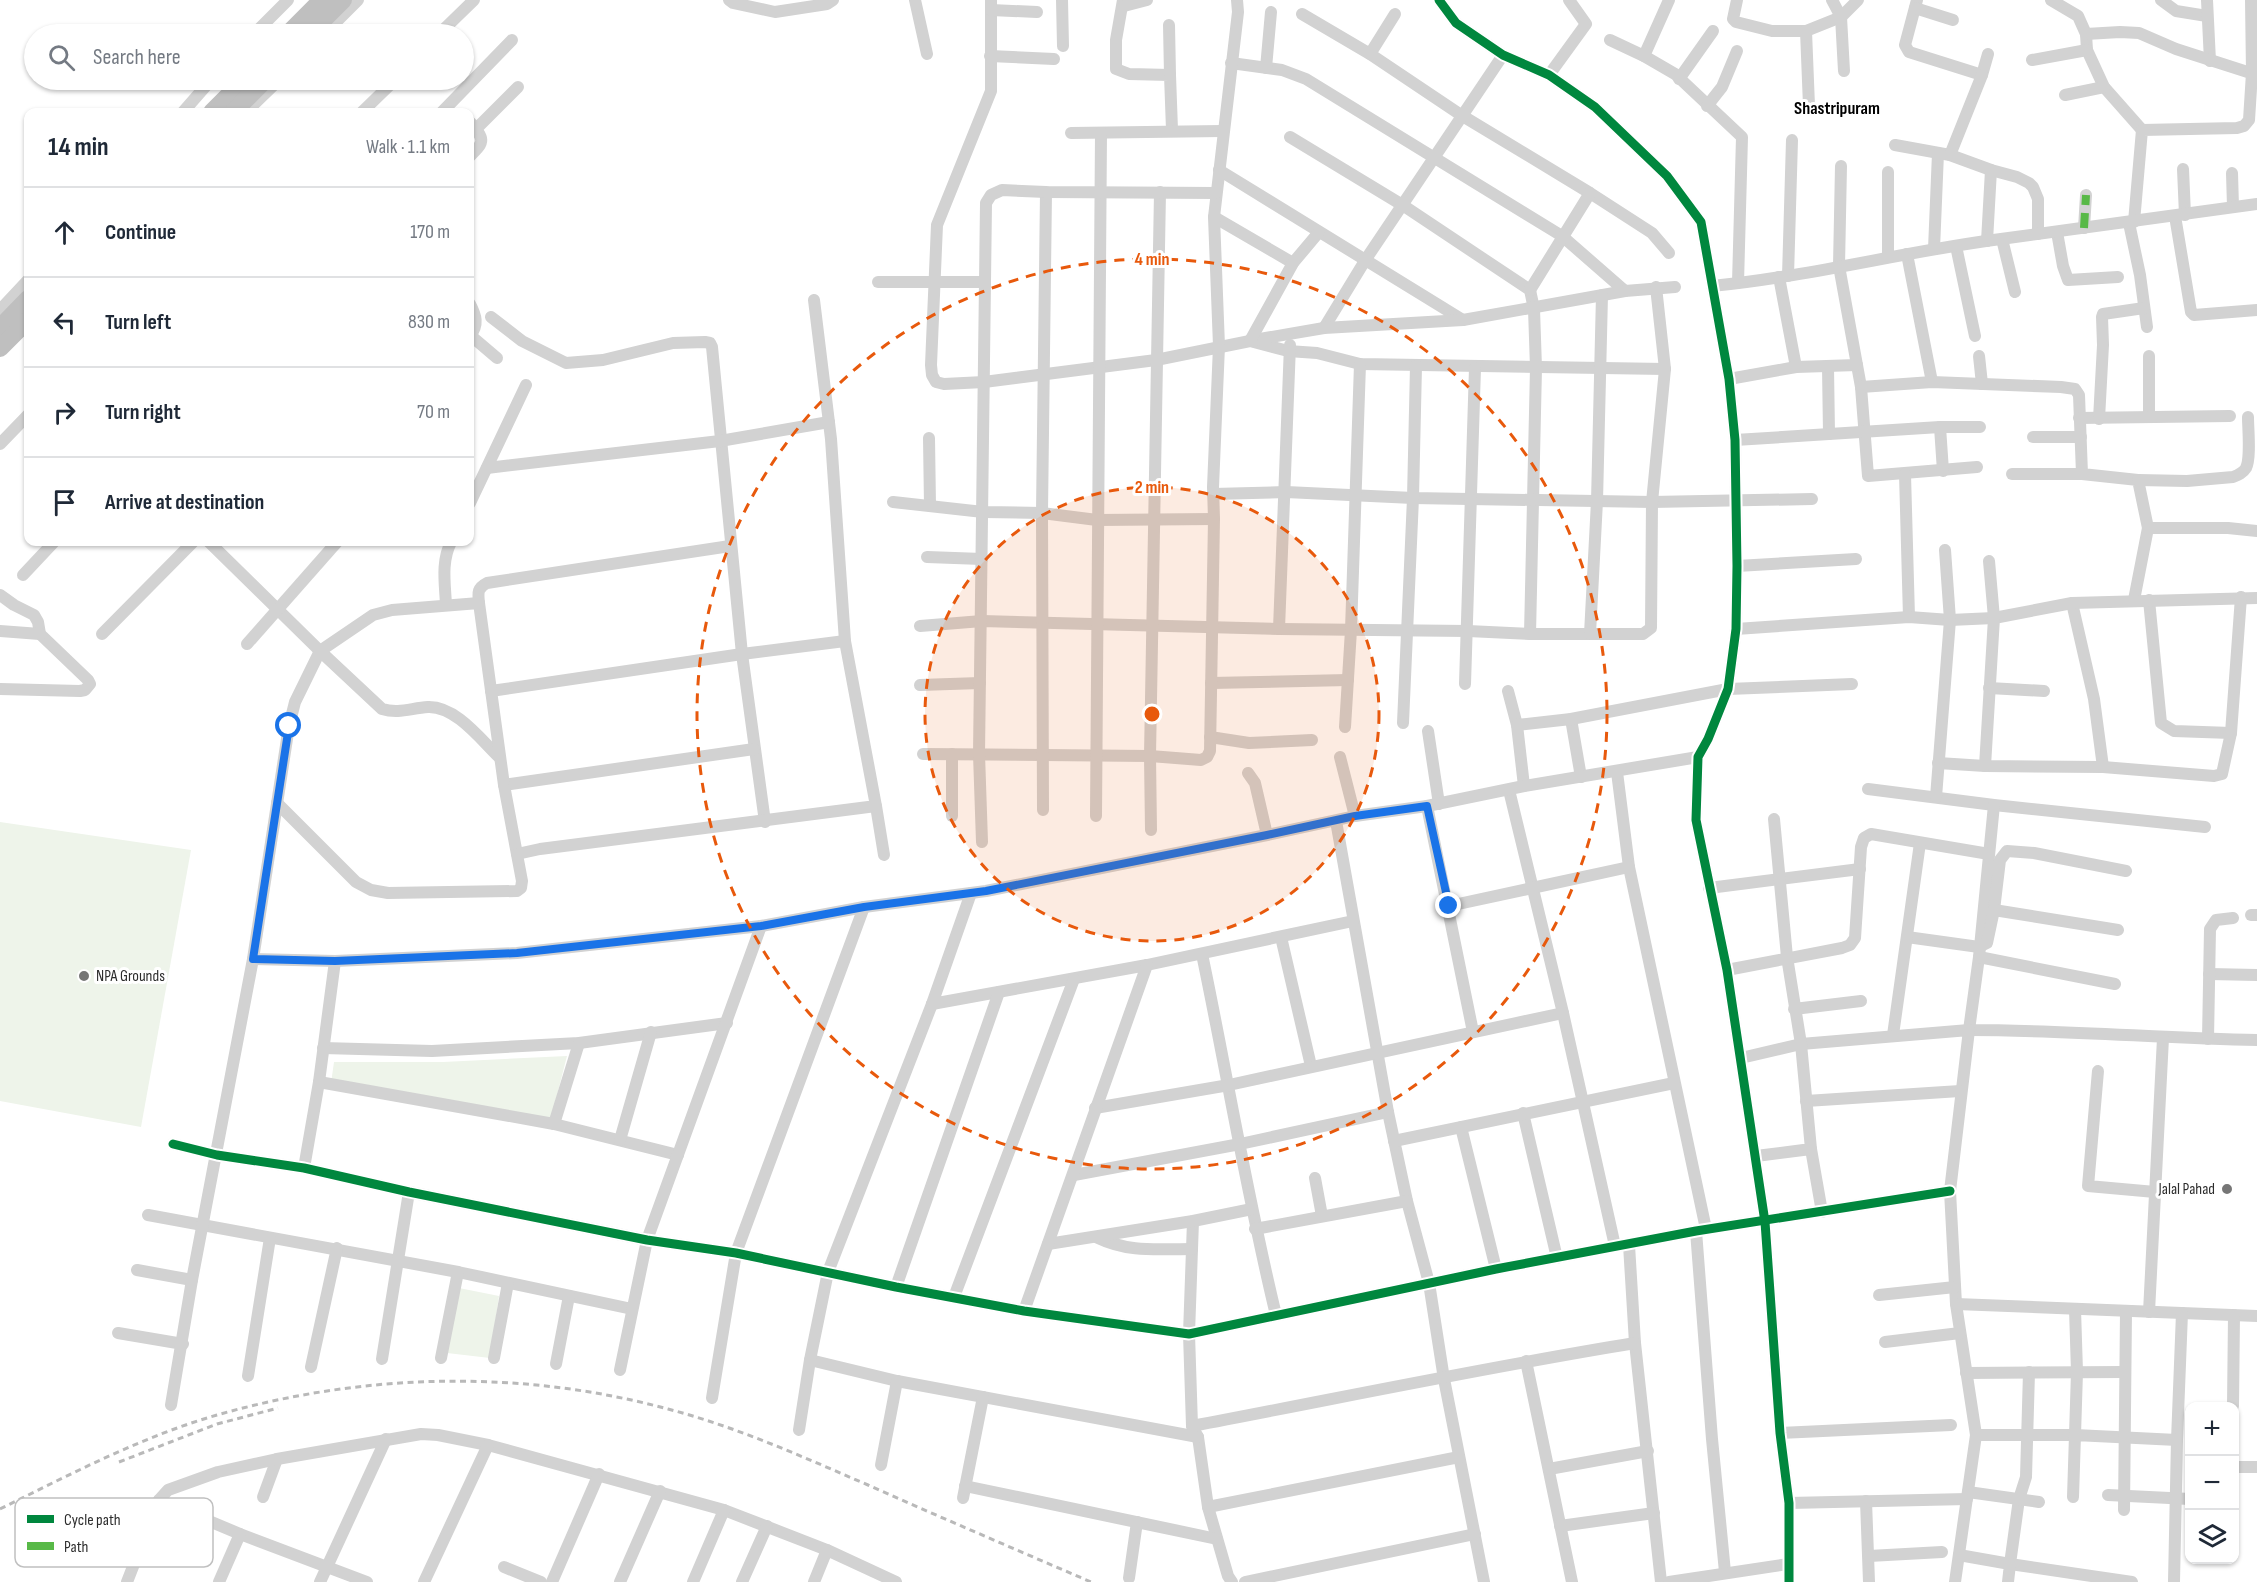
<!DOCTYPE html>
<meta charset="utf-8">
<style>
body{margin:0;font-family:"Sofia Sans Condensed",sans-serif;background:#f2f2f3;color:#1f2937}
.controls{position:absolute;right:18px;bottom:18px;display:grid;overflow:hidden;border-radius:12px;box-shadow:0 2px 4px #0004}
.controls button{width:54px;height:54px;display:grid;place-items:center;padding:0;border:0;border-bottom:2px solid #e0e1e3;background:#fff;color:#1f2937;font:30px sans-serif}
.stop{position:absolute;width:18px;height:18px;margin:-14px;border:4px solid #1a73e8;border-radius:50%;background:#fff}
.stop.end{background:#1a73e8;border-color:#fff;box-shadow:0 2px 6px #0008}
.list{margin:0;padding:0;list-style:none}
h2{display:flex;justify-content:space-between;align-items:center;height:78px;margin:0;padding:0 24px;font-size:26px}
h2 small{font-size:20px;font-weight:400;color:#747a83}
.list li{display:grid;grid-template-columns:39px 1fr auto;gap:18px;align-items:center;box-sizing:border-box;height:90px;padding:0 24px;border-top:2px solid #e0e1e3}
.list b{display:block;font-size:22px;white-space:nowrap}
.list em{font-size:20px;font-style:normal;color:#747a83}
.icon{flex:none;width:33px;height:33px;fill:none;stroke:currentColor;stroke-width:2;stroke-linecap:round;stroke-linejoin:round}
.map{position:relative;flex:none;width:2257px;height:1582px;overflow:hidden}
.search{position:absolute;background:#fff;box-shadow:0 2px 4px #0004;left:24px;top:24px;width:450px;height:66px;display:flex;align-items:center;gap:15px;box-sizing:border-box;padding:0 21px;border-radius:33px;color:#747a83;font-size:22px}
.panel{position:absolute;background:#fff;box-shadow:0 2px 4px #0004;left:24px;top:108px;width:450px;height:438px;border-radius:12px}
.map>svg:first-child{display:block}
</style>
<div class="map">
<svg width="2257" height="1582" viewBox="0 0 2257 1582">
<rect width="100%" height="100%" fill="#fff"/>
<g fill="#eef4ea">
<path d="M0 822 191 850 141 1127 0 1101Z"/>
<path d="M567 1056 549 1126 331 1083 334 1062H443Z"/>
<path d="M459 1288 499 1296 490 1358 447 1353Z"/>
</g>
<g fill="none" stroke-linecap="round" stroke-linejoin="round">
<g stroke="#d2d2d2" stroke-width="12">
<path d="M729 0 733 3 775 12 827 4 833 0"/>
<path d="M915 0 927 54"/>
<path d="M991 0V91L937 225 931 365 932 375 936 382 944 384 984 382 1156 360 1250 341 1288 351 1317 353 1360 364 1665 369"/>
<path d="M1062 0 1063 46"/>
<path d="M1123 0 1116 40V69L1129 74 1170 75 1172 130"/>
<path d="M1439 0 1456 23 1503 55 1549 75 1595 107 1667 176 1701 222 1729 379 1735 440 1737 566 1736 629 1728 689 1708 739 1698 757 1696 820 1727 970 1765 1222 1780 1433 1789 1503V1582"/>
<path d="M1737 0 1733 19 1736 22 1772 31H1806L1841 17 1858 0"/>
<path d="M1832 0 1841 17 1844 71"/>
<path d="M1917 0 1905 45 1909 52 1982 75 1988 54"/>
<path d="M2051 0 2078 16 2086 34 2087 50 2104 87 2142 130"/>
<path d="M2161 0 2176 11 2207 16"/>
<path d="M2207 0 2210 61"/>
<path d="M1124 6 1147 0"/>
<path d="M1915 8 1953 20"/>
<path d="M991 10 1037 12"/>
<path d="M1302 14 1370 54 1461 115 1590 193 1652 233 1669 253"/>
<path d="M1169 25 1170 75"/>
<path d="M1806 31 1809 106"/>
<path d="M254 34 288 0"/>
<path d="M324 34 358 0"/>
<path d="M439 34 474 0"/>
<path d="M2086 34 2120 32 2139 33 2176 49 2257 75"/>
<path d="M1610 40 1644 56 1675 74 1742 137 1738 283"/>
<path d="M1370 54 1395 14"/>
<path d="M990 56 1054 59"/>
<path d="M1644 56 1669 0"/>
<path d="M2032 60 2087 50"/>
<path d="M1231 63 1282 70 1306 79 1562 236 1625 291"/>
<path d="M1266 68 1271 12"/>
<path d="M1549 75 1586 24 1569 0"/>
<path d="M1679 79 1713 31"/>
<path d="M2065 95 2104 87"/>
<path d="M1707 106 1722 87 1737 51"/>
<path d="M183 112 211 80"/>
<path d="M246 112 279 80"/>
<path d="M362 112 395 80"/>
<path d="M442 112 512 40"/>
<path d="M470 122C484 139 486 141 470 156"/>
<path d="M476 129 518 87"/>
<path d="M1071 133 1222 131"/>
<path d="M1290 137 1404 206 1530 290 1534 309 1536 368 1530 634"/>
<path d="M1895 145 1950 155 1991 170 2017 177 2029 183 2033 187 2038 199V234"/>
<path d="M1950 155 1982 75"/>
<path d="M1841 166 1839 266 1861 387 1868 476 1977 467"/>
<path d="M2183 169 2185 215"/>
<path d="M1219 170 1463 320"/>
<path d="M1888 172V257"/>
<path d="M2232 173 2233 207"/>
<path d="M2175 216 2191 312 2194 315 2257 310"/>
<path d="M1214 217 1293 263"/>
<path d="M2134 222 2142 130 2237 128 2244 126 2249 120 2252 73 2251 0"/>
<path d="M2129 223 2140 275 2147 327"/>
<path d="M2084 228 2086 195"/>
<path d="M2057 232 2063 266 2068 280 2118 277"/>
<path d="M2002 239 2015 292"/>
<path d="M1987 241 1991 170"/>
<path d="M1956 246 1975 336"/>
<path d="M1934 249 1938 153"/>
<path d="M1907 254 1932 382"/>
<path d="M1788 276 1792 140"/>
<path d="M1779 277 1796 367"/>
<path d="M878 282H985"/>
<path d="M1712 286C1804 277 1895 254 1986 241 2076 228 2167 217 2257 204"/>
<path d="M1530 290 1590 193"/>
<path d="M470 304C476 315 479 325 470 336"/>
<path d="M0 310 28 280"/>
<path d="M491 317 522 341 566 363 603 360 673 343 705 342 710 343 712 347 742 654 765 822"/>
<path d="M1324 328 1366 259 1503 55"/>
<path d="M470 335 497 358"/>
<path d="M1254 340 1324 328 1463 320 1625 291 1675 287"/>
<path d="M1250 341 1293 263 1319 232"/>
<path d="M1979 356 1982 384"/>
<path d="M2149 356V417"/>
<path d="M1828 367 1829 434"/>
<path d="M1729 379 1796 367 1857 365"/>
<path d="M1861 387 1932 382 2061 387 2075 389 2079 395 2082 474 2138 480 2148 528"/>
<path d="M2079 418 2230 416"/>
<path d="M2099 419 2103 345 2102 317 2103 314 2144 308"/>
<path d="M1940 427 1943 471"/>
<path d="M2033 437H2081"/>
<path d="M929 438 930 506"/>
<path d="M1735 440 1940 427H1980"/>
<path d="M0 444 28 415"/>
<path d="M487 468 720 441 829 422"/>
<path d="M1905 474 1909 617"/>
<path d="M2012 474H2082"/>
<path d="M2138 480 2187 481 2233 477C2238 475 2243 473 2246 468 2251 458 2248 429 2248 417"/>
<path d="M1213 494 1286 492 1413 498 1652 502 1812 499"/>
<path d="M893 502 983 512 1042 513 1097 520 1214 519"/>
<path d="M470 503 526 385"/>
<path d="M209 542 320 651 382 709C399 714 411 708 428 707 456 706 481 740 500 758"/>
<path d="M927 557 982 559"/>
<path d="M1737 566 1856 559"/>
<path d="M23 575 54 542"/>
<path d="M0 595 14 605 34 615 38 622 40 634 88 680 90 684 85 690 80 691 0 689"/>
<path d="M2134 600 2148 528H2228L2257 531"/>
<path d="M2149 600 2161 723 2174 731 2231 733"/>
<path d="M2072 603 2094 699 2103 767"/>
<path d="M446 605C445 583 441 562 451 542"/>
<path d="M920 626 982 621 1279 629 1468 631 1530 634H1643L1651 628 1652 502 1665 369 1656 287"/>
<path d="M1279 629 1290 345"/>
<path d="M1736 629 1909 617 1950 620 1994 618 2072 603 2257 598"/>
<path d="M0 631 40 634"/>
<path d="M102 634 193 542"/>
<path d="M1590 634 1597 501 1602 295"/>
<path d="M247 644 337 542"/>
<path d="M1211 683 1348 680"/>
<path d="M1465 684 1475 368"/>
<path d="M920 685 980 683"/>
<path d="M1989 688 2044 691"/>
<path d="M491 691 742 654 845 641"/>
<path d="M1508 691 1517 725 1524 786"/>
<path d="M1571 719 1581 777"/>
<path d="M1403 723 1413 498 1416 366"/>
<path d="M1517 725 1571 719 1728 689 1852 684"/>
<path d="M1345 727 1351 630 1360 364"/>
<path d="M1428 731 1439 804"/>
<path d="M1210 737 1249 743 1312 740"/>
<path d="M923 754 1150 756 1201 760 1207 757 1210 751 1214 519 1213 487 1219 346 1214 217 1238 12 1237 0"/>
<path d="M952 754V816"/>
<path d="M1340 757 1355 816"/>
<path d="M1938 763 1985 766 2103 767 2214 776 2222 774 2231 733 2241 597"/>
<path d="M1985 766 1994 618 1989 561"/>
<path d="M1617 772 1629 867 1706 1229"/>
<path d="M1248 773 1255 783 1267 835"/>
<path d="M504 785 754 749"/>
<path d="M1868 789 1994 805 2205 827"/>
<path d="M1509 790 1563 1013 1615 1246"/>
<path d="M1936 797 1950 620 1945 550"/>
<path d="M277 803 356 882 371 890 388 893 517 891 521 888 522 881 504 785 479 603C478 593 477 588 487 583L730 546"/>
<path d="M1994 805 1979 957 1969 1030C2065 1030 2161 1038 2257 1040"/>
<path d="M876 806 884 855"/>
<path d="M1427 806 1473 1032"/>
<path d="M1043 810 1042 513 1046 192"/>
<path d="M1096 816 1101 133"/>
<path d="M1336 821 1388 1112 1407 1201 1429 1283 1444 1379 1484 1582"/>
<path d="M1151 830 1150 756 1160 192"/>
<path d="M982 842 979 754 986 203 991 195 1002 190 1046 192 1216 193"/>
<path d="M517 854 540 849 876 806 845 641 831 439 814 300"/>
<path d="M1709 888 1860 869"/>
<path d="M1449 906 1629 867"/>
<path d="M1994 910 2000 860 2007 851 2034 853 2126 871"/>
<path d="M2251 915H2257"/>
<path d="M1281 937 1311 1066"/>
<path d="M1907 937 1979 947 1987 943 1994 910 2118 930"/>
<path d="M1202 954C1227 1074 1247 1196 1276 1315"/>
<path d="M1979 957 2115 984"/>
<path d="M253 959 335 961 517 953 761 926 864 907 986 891 1267 835 1355 816 1427 806 1524 786 1698 757"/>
<path d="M1727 970 1842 948 1850 945 1855 938 1861 847 1864 838 1871 834 1989 854"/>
<path d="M2209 974 2257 975"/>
<path d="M932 1004 1147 965 1353 921"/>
<path d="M1794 1009 1861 1001"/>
<path d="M1893 1035 1920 843"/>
<path d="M2208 1039 2210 929 2216 920 2233 918"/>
<path d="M323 1048 432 1051 579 1043 727 1023"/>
<path d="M1741 1058 1801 1044 1969 1030 1950 1191 1956 1304 1976 1435 1955 1582"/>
<path d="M2098 1071 2088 1186 2155 1192"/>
<path d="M319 1082 554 1124 678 1155"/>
<path d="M1806 1101 1960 1091"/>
<path d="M1095 1108 1229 1085 1563 1013"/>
<path d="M1523 1113 1557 1258"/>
<path d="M554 1124 579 1043"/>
<path d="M1461 1127 1496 1269"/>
<path d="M620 1140 651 1032"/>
<path d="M1394 1141 1674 1083"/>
<path d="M173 1144 217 1155 304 1168 409 1192 647 1240 736 1253 896 1287 1024 1311 1189 1334 1496 1269 1696 1231 1950 1191"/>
<path d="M1811 1149 1822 1212"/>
<path d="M1756 1156 1811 1149 1801 1044 1787 957 1774 819"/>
<path d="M304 1168 319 1082 335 961"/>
<path d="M1074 1175 1240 1144 1388 1112"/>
<path d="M1315 1178 1322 1216"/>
<path d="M148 1215 458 1272 632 1309"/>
<path d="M1193 1221 1189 1334 1192 1426 1198 1437 1208 1507 1228 1576 1232 1582"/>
<path d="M1255 1229 1407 1201"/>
<path d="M1696 1231 1712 1439 1725 1572"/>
<path d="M1096 1237C1129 1253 1157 1249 1192 1249"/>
<path d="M1048 1244 1193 1221 1252 1209"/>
<path d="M1629 1245 1635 1343 1661 1582"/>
<path d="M137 1270 192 1280"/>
<path d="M896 1287 999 992"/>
<path d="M1879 1295 1955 1287"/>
<path d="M954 1297 1074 979"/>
<path d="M1956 1304 2257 1316"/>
<path d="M1024 1311 1147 965"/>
<path d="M2149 1312 2163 1038"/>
<path d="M118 1333 183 1344"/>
<path d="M1885 1342 1960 1333"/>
<path d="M441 1358 458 1272"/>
<path d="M494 1358 508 1283"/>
<path d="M382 1359 409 1192"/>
<path d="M810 1360 897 1381 1198 1437"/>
<path d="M1526 1361 1572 1582"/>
<path d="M556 1364 569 1296"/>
<path d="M311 1367 337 1248"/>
<path d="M620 1370 647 1240 761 926"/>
<path d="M2029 1372 2026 1477 2019 1499 2010 1564 2132 1582"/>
<path d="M1966 1373 2124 1372"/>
<path d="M248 1376 270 1238"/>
<path d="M712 1398 736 1253 864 907"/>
<path d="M171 1405 192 1280 253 959 289 726 295 702 320 651 373 615 392 610 479 603"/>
<path d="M2233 1406 2234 1315"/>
<path d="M1192 1426C1340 1398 1487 1367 1635 1343"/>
<path d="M799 1430 810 1360 828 1272 932 1004 971 893"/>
<path d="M1780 1433 1951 1425"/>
<path d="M1976 1435H2075L2077 1372 2075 1309"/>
<path d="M2177 1440 2182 1313"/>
<path d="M881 1465 897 1381"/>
<path d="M2234 1467H2257"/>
<path d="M1549 1469 1648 1451"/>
<path d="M965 1486 1217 1539"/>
<path d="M1968 1492 2039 1502"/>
<path d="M2108 1495 2190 1499"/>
<path d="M263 1497 277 1459"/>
<path d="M2073 1497 2075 1435 2177 1440 2174 1582"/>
<path d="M963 1498 983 1397"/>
<path d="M159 1500 240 1534 367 1582"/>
<path d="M1866 1501 1869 1582"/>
<path d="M1789 1503 1967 1499"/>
<path d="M1208 1507 1459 1457"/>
<path d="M2124 1510 2126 1311"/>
<path d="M1560 1526 1654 1513"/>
<path d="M1959 1555 2010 1564 2008 1582"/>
<path d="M1869 1556 1942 1552"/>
<path d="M504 1567 541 1582"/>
<path d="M1129 1578 1137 1522"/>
<path d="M127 1582 159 1500 168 1490 218 1472 277 1459 421 1434 438 1435 488 1445 724 1510 827 1550 896 1582"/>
<path d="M219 1582 240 1534"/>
<path d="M320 1582 386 1439"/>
<path d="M424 1582 488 1445"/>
<path d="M552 1582 599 1474"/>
<path d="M620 1582 660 1491"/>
<path d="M693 1582 724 1510"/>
<path d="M742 1582 767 1526"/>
<path d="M814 1582 827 1550"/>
<path d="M1245 1582 1475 1534"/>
<path d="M1669 1582 1788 1564"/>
</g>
<g stroke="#bfbfbf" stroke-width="18">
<path d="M288 34 322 0"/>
<path d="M309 34 343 0"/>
<path d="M212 112 244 80"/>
<path d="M233 112 265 80"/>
<path d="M0 328 28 299"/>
<path d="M0 348 28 320"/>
</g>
<g stroke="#b9b9b9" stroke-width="3" stroke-dasharray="6 4.5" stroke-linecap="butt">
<path d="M119 1462 217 1424 278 1408"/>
<path d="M0 1509C71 1474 141 1437 217 1415 364 1373 520 1369 668 1409 737 1427 803 1457 868 1485 942 1518 1017 1550 1091 1582"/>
</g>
<path stroke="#58b947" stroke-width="8" stroke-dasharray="15 8" stroke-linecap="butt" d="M2084 228 2086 195"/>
<g stroke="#fff" stroke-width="13">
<g id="cycleway">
<path d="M1439 0 1456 23 1503 55 1549 75 1595 107 1667 176 1701 222 1729 379 1735 440 1737 566 1736 629 1728 689 1708 739 1698 757 1696 820 1727 970 1765 1222 1780 1433 1789 1503V1582"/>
<path d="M173 1144 217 1155 304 1168 409 1192 647 1240 736 1253 896 1287 1024 1311 1189 1334 1496 1269 1696 1231 1950 1191"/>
</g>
</g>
<use href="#cycleway" stroke="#00873e" stroke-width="9"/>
</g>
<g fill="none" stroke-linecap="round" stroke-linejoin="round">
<path stroke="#1a73e8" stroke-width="8" d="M289 726 253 959 335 961 517 953 761 926 864 907 986 891 1267 835 1355 816 1427 806 1449 906"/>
</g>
<circle cx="1152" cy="714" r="227" fill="#e8590c" fill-opacity=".12"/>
<g fill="none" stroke="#e8590c" stroke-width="3" stroke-dasharray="10 8">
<circle cx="1152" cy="714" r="227"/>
<circle cx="1152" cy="714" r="455"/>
</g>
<g fill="#767676" stroke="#fff" stroke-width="2">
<circle cx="84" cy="976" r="6"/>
<circle cx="2227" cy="1189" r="6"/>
</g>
<g text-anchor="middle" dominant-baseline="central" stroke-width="6" stroke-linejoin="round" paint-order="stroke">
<g font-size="16" fill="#2d2d2d" stroke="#fff" text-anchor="start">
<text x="96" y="976">NPA Grounds</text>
<text x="2215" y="1189" text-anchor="end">Jalal Pahad</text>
</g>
<g font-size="18" font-weight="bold" fill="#000" stroke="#fff">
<text x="1837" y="108">Shastripuram</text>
</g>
</g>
<rect x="15" y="1498" width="198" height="69" rx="9" fill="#fff" stroke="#c0c0c0" stroke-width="1.5"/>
<rect x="27" y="1515" width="27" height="8" fill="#00873e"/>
<rect x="27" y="1542" width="27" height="8" fill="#58b947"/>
<g font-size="16" fill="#2d2d2d">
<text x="64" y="1525">Cycle path</text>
<text x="64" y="1552">Path</text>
</g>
<circle cx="1152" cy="714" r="9" fill="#e8590c" stroke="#fff" stroke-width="3"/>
<g font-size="18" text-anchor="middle" font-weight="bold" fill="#e8590c" stroke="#fff" stroke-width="6" stroke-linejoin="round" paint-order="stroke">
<text x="1152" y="265">4 min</text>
<text x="1152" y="493">2 min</text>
</g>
</svg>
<div class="controls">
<button>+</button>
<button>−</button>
<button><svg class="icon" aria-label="layers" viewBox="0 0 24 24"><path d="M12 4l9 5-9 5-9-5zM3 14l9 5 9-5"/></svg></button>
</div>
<div class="stop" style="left:289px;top:726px"></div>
<div class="stop end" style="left:1449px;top:906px"></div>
<div class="search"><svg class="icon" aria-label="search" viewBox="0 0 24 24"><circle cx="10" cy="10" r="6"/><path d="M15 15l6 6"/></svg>Search here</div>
<section class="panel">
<h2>14 min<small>Walk · 1.1 km</small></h2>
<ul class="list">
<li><svg class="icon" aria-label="ahead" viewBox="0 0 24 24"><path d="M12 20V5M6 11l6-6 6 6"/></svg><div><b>Continue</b></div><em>170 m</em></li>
<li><svg class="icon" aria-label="left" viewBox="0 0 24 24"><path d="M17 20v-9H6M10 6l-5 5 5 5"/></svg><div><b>Turn left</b></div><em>830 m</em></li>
<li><svg class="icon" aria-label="right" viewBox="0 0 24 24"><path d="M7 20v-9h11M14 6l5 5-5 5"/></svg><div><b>Turn right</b></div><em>70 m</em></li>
<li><svg class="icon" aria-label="arrive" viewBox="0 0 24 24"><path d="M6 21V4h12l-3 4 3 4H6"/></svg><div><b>Arrive at destination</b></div></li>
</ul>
</section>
</div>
